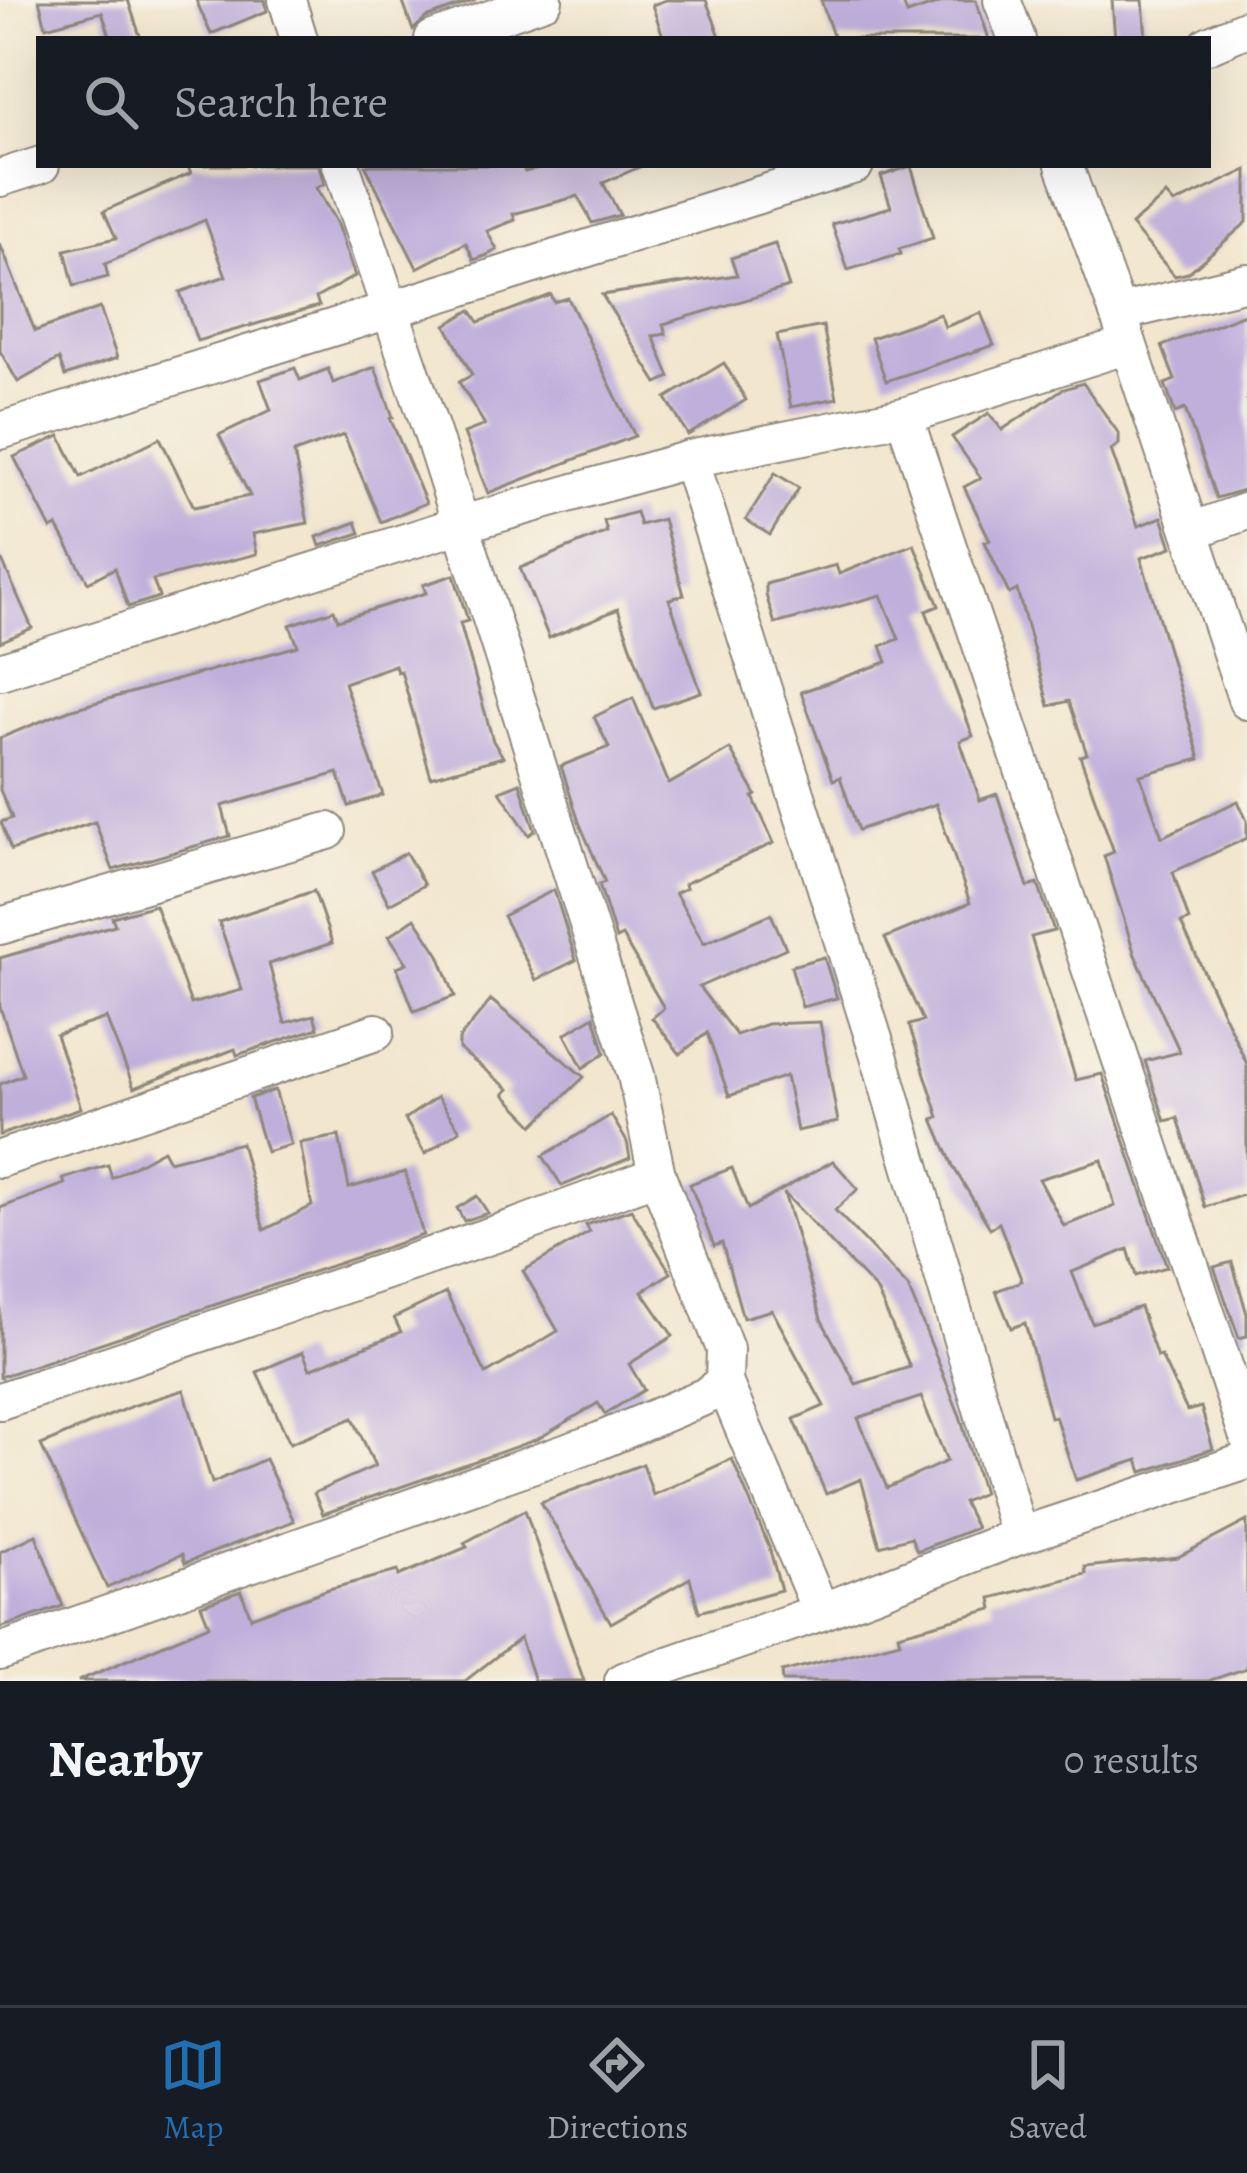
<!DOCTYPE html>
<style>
body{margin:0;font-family:Alegreya,serif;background:#242831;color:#f1f3f6}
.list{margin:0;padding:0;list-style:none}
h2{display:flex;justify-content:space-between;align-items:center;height:156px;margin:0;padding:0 48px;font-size:51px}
h2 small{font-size:39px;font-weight:400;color:#9ea1a6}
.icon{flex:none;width:66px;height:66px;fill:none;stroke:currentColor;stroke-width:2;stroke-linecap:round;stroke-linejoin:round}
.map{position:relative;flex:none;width:1247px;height:1681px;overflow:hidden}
.search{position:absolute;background:#171b24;box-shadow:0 12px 48px #0002;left:36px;right:36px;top:36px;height:132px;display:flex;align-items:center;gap:30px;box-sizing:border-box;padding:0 42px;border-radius:0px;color:#9ea1a6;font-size:45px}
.sheet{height:324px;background:#171b24}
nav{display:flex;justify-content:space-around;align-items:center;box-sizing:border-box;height:168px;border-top:3px solid #363941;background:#171b24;font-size:33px;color:#9ea1a6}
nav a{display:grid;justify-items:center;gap:6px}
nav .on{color:#1f6fb2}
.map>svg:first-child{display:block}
</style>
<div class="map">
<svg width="1247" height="1681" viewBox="0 0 1247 1681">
<rect width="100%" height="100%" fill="#f7f3e8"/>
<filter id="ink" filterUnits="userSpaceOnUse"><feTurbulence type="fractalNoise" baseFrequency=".00833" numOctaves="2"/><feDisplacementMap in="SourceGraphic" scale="24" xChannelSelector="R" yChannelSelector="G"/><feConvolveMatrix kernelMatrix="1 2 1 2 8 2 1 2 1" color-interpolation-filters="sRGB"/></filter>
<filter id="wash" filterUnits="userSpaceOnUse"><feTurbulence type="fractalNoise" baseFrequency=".004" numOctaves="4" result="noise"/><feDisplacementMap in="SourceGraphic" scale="48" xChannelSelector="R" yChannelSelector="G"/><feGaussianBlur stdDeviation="2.7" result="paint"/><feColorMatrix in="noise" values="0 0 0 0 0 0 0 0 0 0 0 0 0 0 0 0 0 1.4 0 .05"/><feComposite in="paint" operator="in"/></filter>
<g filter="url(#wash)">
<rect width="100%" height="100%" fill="#f2e6ce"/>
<g id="blocks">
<g fill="#bfb0db" fill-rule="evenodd">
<path d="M39 0H128L141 39H111L102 12 46 27Z"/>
<path d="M196 0H265L267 11 211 34Z"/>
<path d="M402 0H476L426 18 413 30Z"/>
<path d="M666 0H706L721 39H664L652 5Z"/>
<path d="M821 0H902L907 14 948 0H976L989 39H834Z"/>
<path d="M1112 0H1143L1146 39H1115Z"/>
<path d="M187 165H319L324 184 316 188 336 222 355 276 316 298 319 306 197 341 180 292 226 276 205 220 105 264 108 277 74 286 65 250 116 238 104 211 191 173Z"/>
<path d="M365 165H522L525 172 550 165H644L603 183 620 215 592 223 578 196 513 214 515 220 487 231 497 250 485 256 474 260 466 243 417 268Z"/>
<path d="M911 166 933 238 899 249 901 254 848 270 832 224 891 207 881 176Z"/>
<path d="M1247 170V222L1188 273 1175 276 1131 225 1166 195 1174 204Z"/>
<path d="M0 244 35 331 100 308 117 358 65 376 59 359 18 382 0 351Z"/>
<path d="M775 244 789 287 663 324 666 334 653 336 670 377 657 383 602 295 737 275 731 258Z"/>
<path d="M551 295 554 302 568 298 635 436 488 493 464 433 485 425 459 382 472 375 446 325 471 310 479 322Z"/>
<path d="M981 313 994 345 886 381 871 338 940 314 945 327Z"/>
<path d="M1247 313V489L1216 498 1185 409 1175 413 1165 384 1175 380 1162 346Z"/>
<path d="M823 326 837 398 791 407 777 335Z"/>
<path d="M724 363 746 400 688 435 666 398Z"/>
<path d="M375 367 393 417 390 418 426 503 381 522 344 435 294 453 308 523 253 534 257 554 153 580 159 597 128 607 115 568 88 582 57 526 51 529 14 457 60 436 81 477 160 438 194 507 250 496 219 435 271 410 260 380 295 368 300 380 328 369 333 383Z"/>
<path d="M1083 383 1119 434V444L1111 450 1138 526 1162 517 1172 547 1141 558 1200 759 1140 775 1162 837 1238 801 1247 821V838L1173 872 1189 920 1181 923 1247 1064V1194L1205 1207 1178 1118 1165 1121 1145 1061 1180 1052 1135 955 1104 856 1114 852 1080 756 1087 754 1069 701 1049 706 1017 590 1009 594 985 542 990 540 964 487 981 478 952 437 989 413 1002 430 1061 390Z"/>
<path d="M775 473 799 488 770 535 746 520Z"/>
<path d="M636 512 640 525 663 519 684 595 669 599 701 692 653 708 618 609 549 638 520 568 607 532 604 521Z"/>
<path d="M356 522 360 533 320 546 317 537Z"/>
<path d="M914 544 939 606 926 611 973 736 960 741 980 800 997 794 1028 887 1038 884 1054 931 1031 937 1076 1080 1102 1074 1167 1267 1136 1276 1128 1249 1072 1272 1092 1323 1140 1307 1157 1357 1161 1356 1187 1411 1201 1407 1213 1449 1142 1472 1138 1460 1076 1480 1055 1416 1050 1417 1025 1323 1011 1328 996 1291 1022 1281 999 1223 990 1228 954 1168 933 1119 939 1117 909 1025 923 1021 885 938 970 903 936 804 858 830 840 777 833 780 801 692 887 662 881 646 899 639 881 595 775 624 766 595V584L836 565 839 574ZM1102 1160 1115 1206 1064 1226 1039 1179Z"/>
<path d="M0 556 32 628 0 642Z"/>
<path d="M454 575 468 621 460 623 493 741 503 757 431 777 401 671 397 672 395 665 344 683 383 795 349 806 338 773 222 806 230 836 113 870 95 822 11 850 1 822 12 818 0 790V738L69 710 298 646 290 625 334 610 338 620 426 593 423 585Z"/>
<path d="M633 698 669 784 730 749 756 795 753 797 774 843 684 884 686 888 675 893 704 943 771 914 786 948 699 987 736 1035 767 1024 820 1022 838 1122 797 1131 786 1076 729 1096 707 1033 680 1054 652 1018 664 1008 622 936 616 939 599 884 605 882 579 822 561 766 609 747 594 717Z"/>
<path d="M520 783 535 831 529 835 500 791Z"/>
<path d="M406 853 424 885 389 904 372 871Z"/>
<path d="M554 890 576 960 536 980 503 916Z"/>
<path d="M314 891 332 943 269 964 285 1023 314 1015 318 1028 237 1055 235 1049 134 1088 106 1018 56 1035 81 1108 0 1135V1084L23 1075 0 1007V958L115 925 112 917 155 905 191 1004 242 990 219 922Z"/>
<path d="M415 918 439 955 455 996 414 1011 397 967 407 963 389 936Z"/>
<path d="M824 957 837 998 802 1007 791 966Z"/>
<path d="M491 1000 584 1077 534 1125 504 1094 509 1089 459 1049V1039Z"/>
<path d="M594 1016 605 1053 583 1068 565 1034Z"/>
<path d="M275 1090 291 1145 266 1152 250 1098Z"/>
<path d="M437 1097 460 1130 425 1154 405 1119Z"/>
<path d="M611 1115 627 1142 630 1158 562 1186 543 1156Z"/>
<path d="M339 1136 349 1188 405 1172 423 1235 0 1377V1208L65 1184 63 1179 108 1165 112 1178 163 1150 169 1161 241 1143 264 1230 312 1206 300 1143Z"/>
<path d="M833 1161 858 1189 835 1210 908 1287 960 1416 983 1493 963 1502 976 1528 917 1551 911 1537 880 1546 861 1479 826 1494 794 1419 824 1406 772 1310 743 1318 722 1243 714 1246 690 1184 732 1168 748 1209ZM784 1193 877 1291 910 1367 856 1384 821 1319ZM921 1397 947 1461 887 1488 858 1418Z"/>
<path d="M477 1196 488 1213 464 1221 457 1208Z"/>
<path d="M631 1209 671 1273 642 1291 673 1336 629 1364 644 1390 605 1414 598 1403 538 1439 323 1514 314 1493 375 1466 353 1418 290 1443 257 1372 303 1352 310 1369 401 1332 394 1318 446 1293 486 1374 558 1331 523 1271 590 1232 586 1225Z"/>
<path d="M1232 1262 1247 1314V1336L1239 1338 1214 1267Z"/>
<path d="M184 1390 212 1483 265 1459 294 1521 185 1563 182 1554 107 1588 41 1445 132 1406Z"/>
<path d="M732 1459 769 1547 781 1590 699 1612 690 1578 611 1623 541 1502 643 1464 653 1495Z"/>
<path d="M525 1510 584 1681H534L520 1638 465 1681H78L209 1625 201 1605 241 1591 251 1617 329 1589 398 1571 399 1576 467 1547 464 1543Z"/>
<path d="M1247 1521V1668L1208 1681H783L782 1672 900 1641 898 1634 993 1609 991 1598 1086 1574 1085 1567 1178 1557Z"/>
<path d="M36 1535 63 1606 0 1628V1552Z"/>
</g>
</g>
</g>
<g filter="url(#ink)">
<use href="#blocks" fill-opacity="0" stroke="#8e887c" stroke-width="3"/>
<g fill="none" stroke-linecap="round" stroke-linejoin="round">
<g stroke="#8e887c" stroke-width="40">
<g id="minor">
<path d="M287 0 299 39"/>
<path d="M1002 0 1017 39"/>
<path d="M433 39 544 0"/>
<path d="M1208 45 1247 28"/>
<path d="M1064 165 1118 313 1247 701"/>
<path d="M0 178 41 165"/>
<path d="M1118 313 1247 282"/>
<path d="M904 416 1247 1434"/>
<path d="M0 431 855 165"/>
<path d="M690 459 878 1052 1019 1536"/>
<path d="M1191 531 1247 511"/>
<path d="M0 671 459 525 690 459 904 416 1128 345"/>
<path d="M0 926 328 831"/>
<path d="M0 1159 376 1032"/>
<path d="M724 1382 821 1612"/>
<path d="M0 1401 519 1226 657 1175 636 1075 433 436 341 165"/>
<path d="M0 1652 599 1441 706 1396 724 1382 725 1349 657 1175"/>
<path d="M623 1681 821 1612 1019 1536 1247 1461"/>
</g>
</g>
<use href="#minor" stroke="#fff" stroke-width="36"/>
</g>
</g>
</svg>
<div class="search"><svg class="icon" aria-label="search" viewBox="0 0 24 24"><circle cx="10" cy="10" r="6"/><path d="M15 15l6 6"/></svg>Search here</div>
</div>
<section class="sheet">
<h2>Nearby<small>0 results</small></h2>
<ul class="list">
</ul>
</section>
<nav>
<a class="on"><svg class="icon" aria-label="map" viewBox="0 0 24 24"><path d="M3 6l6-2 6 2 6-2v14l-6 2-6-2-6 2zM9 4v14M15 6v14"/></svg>Map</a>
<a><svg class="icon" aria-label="directions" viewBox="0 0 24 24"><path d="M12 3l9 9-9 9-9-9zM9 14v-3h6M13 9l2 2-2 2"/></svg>Directions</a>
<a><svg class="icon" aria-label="saved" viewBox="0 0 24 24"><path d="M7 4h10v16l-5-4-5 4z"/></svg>Saved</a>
</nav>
